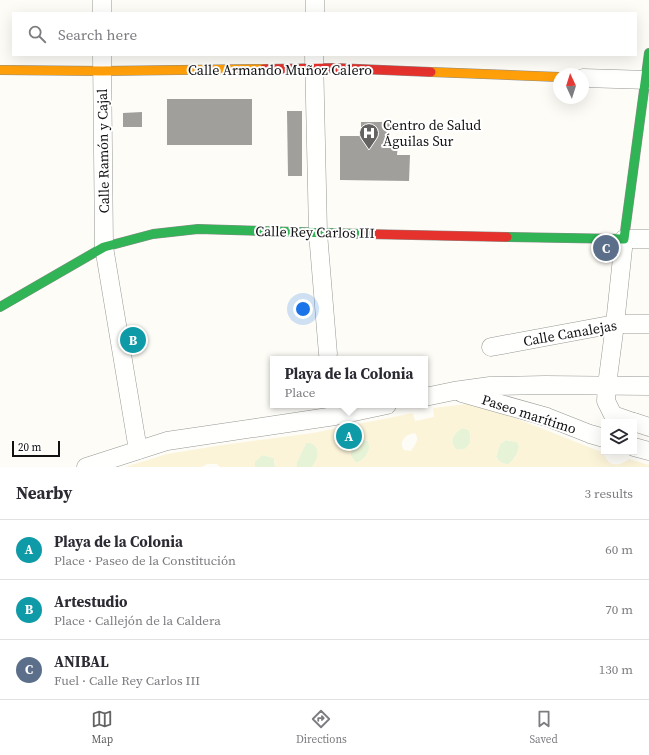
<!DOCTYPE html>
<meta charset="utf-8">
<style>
body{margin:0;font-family:"Source Serif 4",serif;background:#f7f7f7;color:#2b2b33}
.controls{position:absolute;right:12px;bottom:12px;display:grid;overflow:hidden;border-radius:0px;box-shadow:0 4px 16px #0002}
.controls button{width:36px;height:36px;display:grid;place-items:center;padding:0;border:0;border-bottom:1px solid #e1e1e2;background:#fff;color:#2b2b33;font:20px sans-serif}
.compass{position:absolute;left:553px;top:68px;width:36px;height:36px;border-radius:50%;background:#fff;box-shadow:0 4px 16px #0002;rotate:356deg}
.scale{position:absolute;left:12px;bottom:10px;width:48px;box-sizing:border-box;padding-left:4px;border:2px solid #111;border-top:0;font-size:11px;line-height:14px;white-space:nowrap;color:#111;-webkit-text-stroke:3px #fff;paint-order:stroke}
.you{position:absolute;left:303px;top:309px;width:14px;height:14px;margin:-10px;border:3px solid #fff;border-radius:50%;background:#1a73e8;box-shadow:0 0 0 6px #1a73e833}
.badge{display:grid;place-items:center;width:26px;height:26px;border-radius:50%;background:#646362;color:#fff;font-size:13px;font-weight:700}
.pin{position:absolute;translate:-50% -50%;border:2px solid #fff;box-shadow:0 1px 4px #0006}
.popup{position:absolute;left:270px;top:356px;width:158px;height:52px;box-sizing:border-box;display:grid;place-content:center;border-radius:0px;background:#fff;filter:drop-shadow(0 1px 3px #0005);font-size:13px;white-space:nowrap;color:#7c7c81}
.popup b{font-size:15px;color:#2b2b33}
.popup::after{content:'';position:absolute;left:50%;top:100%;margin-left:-8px;border:8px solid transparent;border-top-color:#fff}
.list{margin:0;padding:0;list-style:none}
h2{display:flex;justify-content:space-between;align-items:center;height:52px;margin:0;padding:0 16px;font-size:17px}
h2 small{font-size:13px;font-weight:400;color:#7c7c81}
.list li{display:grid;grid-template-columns:26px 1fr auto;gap:12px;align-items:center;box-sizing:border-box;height:60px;padding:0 16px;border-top:1px solid #e1e1e2}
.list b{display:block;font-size:15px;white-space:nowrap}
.list p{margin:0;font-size:13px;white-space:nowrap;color:#7c7c81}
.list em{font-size:13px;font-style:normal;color:#7c7c81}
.icon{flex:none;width:22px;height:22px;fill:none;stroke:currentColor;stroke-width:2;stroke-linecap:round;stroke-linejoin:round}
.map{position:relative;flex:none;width:649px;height:467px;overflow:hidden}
.search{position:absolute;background:#fff;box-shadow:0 4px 16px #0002;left:12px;right:12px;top:12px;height:44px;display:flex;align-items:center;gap:10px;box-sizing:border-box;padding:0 14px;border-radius:0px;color:#7c7c81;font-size:15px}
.sheet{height:232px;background:#fff}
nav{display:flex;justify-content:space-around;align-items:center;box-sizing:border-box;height:56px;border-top:1px solid #e1e1e2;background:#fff;font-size:11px;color:#7c7c81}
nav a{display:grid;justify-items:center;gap:2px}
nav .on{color:#646362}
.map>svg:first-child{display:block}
</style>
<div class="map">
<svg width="649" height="467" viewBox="0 0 649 467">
<rect width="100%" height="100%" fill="#fdfcf7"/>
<g fill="#e7f3d7">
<path d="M462 428 469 430C471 439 472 443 465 449L457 450C448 441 453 434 462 428Z"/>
<path d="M364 440 368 441C372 450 365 460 356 463L351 456V450L360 441Z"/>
<path d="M506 440 517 442 519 446C518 453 515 458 509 464 502 464 500 463 496 457L500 444Z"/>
<path d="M306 443C315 441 320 450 317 458 316 461 314 464 312 467H297L296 464Z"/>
<path d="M262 455 274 458 275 467H255L254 462Z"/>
</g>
<path fill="#fcf4d9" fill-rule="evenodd" d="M467 404 492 409 604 453C608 467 619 467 629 459L649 465V467H312C314 464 316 461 317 458 320 450 315 441 306 443L296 464 297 467H275L274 458 262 455 255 462V467H220L217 464H207L202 467H125L167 454 222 445 313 433 413 413 415 421 434 417 433 408ZM462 428 469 430C471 439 472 443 465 449L457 450C448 441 453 434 462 428ZM415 433C420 440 415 445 411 451L404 450C398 441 406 434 415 433ZM364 440 368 441C372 450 365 460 356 463L351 456V450L360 441ZM506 440 517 442 519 446C518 454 515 458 509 464 502 464 500 463 496 457L500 444Z"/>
<g fill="#a19f9c">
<rect x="167" y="99" width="85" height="46"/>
<path d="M287 111H302V176H288Z"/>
<path d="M142 112V127H123V113Z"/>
<path d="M361 122H390V144H398L397 155H410L409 181 340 180V136H361Z"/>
</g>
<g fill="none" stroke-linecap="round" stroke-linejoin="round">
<g stroke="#979795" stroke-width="19">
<g id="street">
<path d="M102 13V0"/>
<path d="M315 13V0"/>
<path d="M102 55 104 247 138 450"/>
<path d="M314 55 318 233 328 354"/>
<path d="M583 78 649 80"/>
<path d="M491 347 615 324H649"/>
<path d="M462 393 547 417 590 434 604 438"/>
<path d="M425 397 454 391 490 386 545 385 649 386"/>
<path d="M633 422 613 415 606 401 607 385 615 324 624 239H649"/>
<path d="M634 422 649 427"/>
<path d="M634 447 649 451"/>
<path d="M86 467 167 441 335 416 387 405"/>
</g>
</g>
<g stroke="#8e8d8b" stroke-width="10">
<g id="fast">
<path d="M507 237 624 239 649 53"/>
<path d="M0 307 104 247 153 234 198 229 365 234"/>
</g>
</g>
<g stroke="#8e8d8b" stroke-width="10">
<g id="slow">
<path d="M0 70 102 71 264 69"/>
<path d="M431 72 559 77"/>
</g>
</g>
<g stroke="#8e8d8b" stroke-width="10">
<g id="jam">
<path d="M264 69 335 68 431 72"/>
<path d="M365 234 507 237"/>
</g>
</g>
<use href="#street" stroke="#fffffe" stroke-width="18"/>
<use href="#fast" stroke="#30b455" stroke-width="9"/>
<use href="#slow" stroke="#ff9f0a" stroke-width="9"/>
<use href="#jam" stroke="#e5322d" stroke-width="9"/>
</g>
<defs>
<g id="hospital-pin" transform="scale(1)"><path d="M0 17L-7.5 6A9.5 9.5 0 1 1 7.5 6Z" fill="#646362" stroke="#fff"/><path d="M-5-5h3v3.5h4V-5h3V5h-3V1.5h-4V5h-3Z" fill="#fff"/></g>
</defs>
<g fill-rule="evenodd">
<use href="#hospital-pin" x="369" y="133"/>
</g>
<g text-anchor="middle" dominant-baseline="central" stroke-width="4" stroke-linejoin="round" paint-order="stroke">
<g font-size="14" fill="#111" stroke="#fff">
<text x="280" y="70">Calle Armando Muñoz Calero</text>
<text transform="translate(103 151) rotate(-91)">Calle Ramón y Cajal</text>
<text transform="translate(315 232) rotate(1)">Calle Rey Carlos III</text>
<text transform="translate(570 333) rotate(-10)">Calle Canalejas</text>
<text transform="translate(529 414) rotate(18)">Paseo marítimo</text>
</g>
<g font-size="14" fill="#111" stroke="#fff" text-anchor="start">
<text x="383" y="125">Centro de Salud<tspan x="383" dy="16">Águilas Sur</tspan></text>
</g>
</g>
</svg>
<div class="controls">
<button><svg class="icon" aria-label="layers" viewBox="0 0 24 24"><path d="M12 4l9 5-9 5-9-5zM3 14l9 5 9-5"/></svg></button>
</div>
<svg class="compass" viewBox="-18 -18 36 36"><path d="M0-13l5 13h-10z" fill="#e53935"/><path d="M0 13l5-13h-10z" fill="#7c7c81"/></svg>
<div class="scale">20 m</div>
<div class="you"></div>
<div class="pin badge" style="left:349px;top:436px;background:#0f9aa8">A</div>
<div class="popup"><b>Playa de la Colonia</b>Place</div>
<div class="pin badge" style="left:133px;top:340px;background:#0f9aa8">B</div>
<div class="pin badge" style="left:606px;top:248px;background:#5c6f8a">C</div>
<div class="search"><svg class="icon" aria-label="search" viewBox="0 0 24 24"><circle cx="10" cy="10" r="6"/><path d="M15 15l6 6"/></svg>Search here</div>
</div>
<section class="sheet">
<h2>Nearby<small>3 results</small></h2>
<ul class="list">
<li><span class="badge" style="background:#0f9aa8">A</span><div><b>Playa de la Colonia</b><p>Place · Paseo de la Constitución</p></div><em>60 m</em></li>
<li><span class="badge" style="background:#0f9aa8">B</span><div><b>Artestudio</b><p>Place · Callejón de la Caldera</p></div><em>70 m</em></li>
<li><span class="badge" style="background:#5c6f8a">C</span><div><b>ANIBAL</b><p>Fuel · Calle Rey Carlos III</p></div><em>130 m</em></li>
</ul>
</section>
<nav>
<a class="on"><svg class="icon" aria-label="map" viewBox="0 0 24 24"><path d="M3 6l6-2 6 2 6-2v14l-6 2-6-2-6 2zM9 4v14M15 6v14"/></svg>Map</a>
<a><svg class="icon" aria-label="directions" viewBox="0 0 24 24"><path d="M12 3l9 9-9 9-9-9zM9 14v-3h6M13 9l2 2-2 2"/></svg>Directions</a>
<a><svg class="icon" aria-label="saved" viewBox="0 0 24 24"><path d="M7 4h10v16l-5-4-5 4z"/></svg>Saved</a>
</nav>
